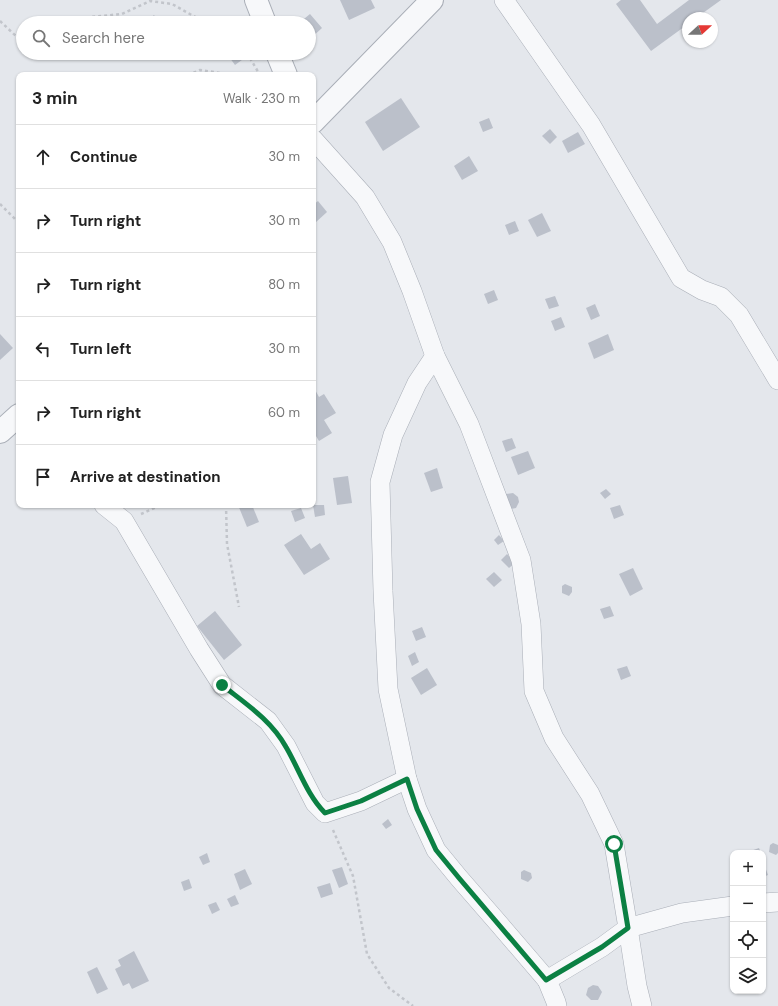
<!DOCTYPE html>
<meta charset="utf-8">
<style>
body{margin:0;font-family:"DM Sans",sans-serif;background:#f6f6f6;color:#222}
.controls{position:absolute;right:12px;bottom:12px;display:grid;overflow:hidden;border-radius:8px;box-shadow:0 1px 3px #0004}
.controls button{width:36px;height:36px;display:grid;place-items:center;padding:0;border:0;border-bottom:1px solid #e0e0e0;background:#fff;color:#222;font:20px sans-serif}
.compass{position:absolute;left:682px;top:12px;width:36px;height:36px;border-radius:50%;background:#fff;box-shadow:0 1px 3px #0004;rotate:69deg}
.stop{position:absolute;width:12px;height:12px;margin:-9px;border:3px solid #0b8043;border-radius:50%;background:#fff}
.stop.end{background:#0b8043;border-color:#fff;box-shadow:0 1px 4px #0008}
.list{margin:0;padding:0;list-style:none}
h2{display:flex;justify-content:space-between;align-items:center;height:52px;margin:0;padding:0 16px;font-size:17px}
h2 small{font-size:13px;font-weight:400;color:#767676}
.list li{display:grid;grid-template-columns:26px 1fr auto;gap:12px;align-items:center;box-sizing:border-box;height:64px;padding:0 16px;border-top:1px solid #e0e0e0}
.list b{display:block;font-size:15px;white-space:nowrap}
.list em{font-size:13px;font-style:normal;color:#767676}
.icon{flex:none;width:22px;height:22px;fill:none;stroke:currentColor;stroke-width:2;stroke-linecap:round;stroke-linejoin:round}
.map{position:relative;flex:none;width:778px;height:1006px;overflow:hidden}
.search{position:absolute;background:#fff;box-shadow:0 1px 3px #0004;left:16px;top:16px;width:300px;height:44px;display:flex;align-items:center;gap:10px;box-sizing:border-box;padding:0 14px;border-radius:22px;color:#767676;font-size:15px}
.panel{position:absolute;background:#fff;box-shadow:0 1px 3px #0004;left:16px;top:72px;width:300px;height:436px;border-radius:8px}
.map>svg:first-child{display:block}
</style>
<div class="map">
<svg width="778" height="1006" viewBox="0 0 778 1006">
<rect width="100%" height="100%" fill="#e4e7ec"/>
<g fill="#bbc0ca">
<path d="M340 0H371L375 8 349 20Z"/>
<path d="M621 0H640L657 24 689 0H721L696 18H688V24L651 51 616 4Z"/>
<path d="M310 14 322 28 309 40V23H299Z"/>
<path d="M154 15 159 22 149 23 147 21Z"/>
<path d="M156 53H167L160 58Z"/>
<path d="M228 53H244L246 57 235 65 227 54Z"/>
<path d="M401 98 420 127 383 151 365 122Z"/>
<path d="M489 118 493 128 483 132 479 122Z"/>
<path d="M550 129 557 137 550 144 542 136Z"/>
<path d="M578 132 585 144 568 153 562 141Z"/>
<path d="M469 156 478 171 462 180 454 166Z"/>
<path d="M318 201 327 212 315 223 313 221V205Z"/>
<path d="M542 213 551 231 537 237 528 220Z"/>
<path d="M515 221 519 231 509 235 505 225Z"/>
<path d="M494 290 498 300 488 304 484 294Z"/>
<path d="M555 296 559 306 549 309 545 299Z"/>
<path d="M595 304 600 316 591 320 586 308Z"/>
<path d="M561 317 565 327 555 331 551 321Z"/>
<path d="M0 334 13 348 0 360Z"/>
<path d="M608 334 614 350 594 359 588 343Z"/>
<path d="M313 386 319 397 324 394 336 413 324 420 332 433 319 441 313 431Z"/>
<path d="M512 438 516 448 506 452 502 441Z"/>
<path d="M528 451 535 468 518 475 511 457Z"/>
<path d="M437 468 443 488 431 492 424 473Z"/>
<path d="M348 476 352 503 337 505 333 478Z"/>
<path d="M606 489 611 494 605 499 600 493Z"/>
<path d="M513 493 518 497 519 502 516 508 511 509 502 500 506 494Z"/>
<path d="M238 505H252L259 522 247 527Z"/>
<path d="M313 505H324L325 515 315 517Z"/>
<path d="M620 505 624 515 614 519 610 508Z"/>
<path d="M301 508 305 518 295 522 291 511Z"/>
<path d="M301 534 311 549 320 543 330 559 304 575 284 545Z"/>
<path d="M499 535 504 541 498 545 494 540Z"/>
<path d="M507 554 515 563 509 568 501 560Z"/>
<path d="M633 568 643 589 630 596 619 574Z"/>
<path d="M494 572 502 580 494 587 486 579Z"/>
<path d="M565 584 572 587V592L569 596 562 593V586Z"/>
<path d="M610 606 614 616 604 619 600 609Z"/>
<path d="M215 611 242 645 224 660 197 626Z"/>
<path d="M422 627 426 637 416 641 412 631Z"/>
<path d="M415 652 419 662 412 666 408 656Z"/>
<path d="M627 666 631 676 621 680 617 669Z"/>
<path d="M427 668 437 685 421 695 411 678Z"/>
<path d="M388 819 392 825 386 829 382 824Z"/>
<path d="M773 843 778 845V853L776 855 769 852 770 845Z"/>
<path d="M759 848 761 853H745Z"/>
<path d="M207 853 210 862 203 865 199 857Z"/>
<path d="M763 861 768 875 763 877Z"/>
<path d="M342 867 348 884 339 888 332 870Z"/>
<path d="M245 869 252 884 240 890 234 874Z"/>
<path d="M524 870 531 873 532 878 528 882 521 879V872Z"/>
<path d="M189 879 192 888 184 891 181 882Z"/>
<path d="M330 883 333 894 321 898 317 887Z"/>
<path d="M235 895 239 904 231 907 227 899Z"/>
<path d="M216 902 220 910 212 914 208 905Z"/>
<path d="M134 951 149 981 132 989 129 983 123 986 115 969 121 966 118 960Z"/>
<path d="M97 967 108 989 97 994 87 972Z"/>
<path d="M593 985 598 986 602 992 598 1000H591L586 995 588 988Z"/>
</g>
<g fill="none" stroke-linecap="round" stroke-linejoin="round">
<g stroke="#a9aeb7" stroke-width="20">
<g id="minor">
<path d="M504 0 591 125 681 278 702 290 721 297 739 315 778 380"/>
<path d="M313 139 365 197 392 242 412 291 435 356 469 424 521 560 531 624 534 691 554 738 590 794 614 844 628 928 602 947 547 980 556 1002 557 1006"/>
<path d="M435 356 417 383 393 435 380 482 383 591 388 689 407 779 417 809 436 850 459 878 499 924 547 980"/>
<path d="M104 505 124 521 199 649 222 685 268 721 286 746 315 803 325 813 361 801 407 779"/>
<path d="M763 903 778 902"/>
<path d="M642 1006 637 986 628 928 682 913 733 906"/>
</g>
</g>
<g stroke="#a9aeb7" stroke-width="24">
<g id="tertiary">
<path d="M256 0 265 23"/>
<path d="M277 53 286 75"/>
<path d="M313 122 432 0"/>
<path d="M0 432 19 415"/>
</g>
</g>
<g stroke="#c2c5cb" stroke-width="2.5" stroke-dasharray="3 3" stroke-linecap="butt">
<path d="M0 21 18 38 23 36"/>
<path d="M63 23 80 18 122 14 150 1 172 4 206 23"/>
<path d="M247 53 260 75"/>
<path d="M188 75 200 70 234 75"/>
<path d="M0 204 19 223"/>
<path d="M226 505 227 544 239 607"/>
<path d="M141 514 161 505"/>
<path d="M333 830 353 876 367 954 389 988 413 1006"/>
</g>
<use href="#minor" stroke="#f7f8fa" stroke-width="19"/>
<use href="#tertiary" stroke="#f7f8fa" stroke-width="22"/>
</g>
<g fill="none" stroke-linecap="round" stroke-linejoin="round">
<path stroke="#0b8043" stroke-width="5" d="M222 685C246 704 271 720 286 747 299 769 307 795 325 813L361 801 407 779 417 809 436 850 459 878 546 980 602 947 628 928 614 844"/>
</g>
</svg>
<div class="controls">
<button>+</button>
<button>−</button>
<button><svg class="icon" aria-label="locate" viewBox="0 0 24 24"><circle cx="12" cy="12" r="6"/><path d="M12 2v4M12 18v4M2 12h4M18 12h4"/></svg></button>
<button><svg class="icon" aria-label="layers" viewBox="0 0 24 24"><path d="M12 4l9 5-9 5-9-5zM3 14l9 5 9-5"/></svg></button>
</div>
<svg class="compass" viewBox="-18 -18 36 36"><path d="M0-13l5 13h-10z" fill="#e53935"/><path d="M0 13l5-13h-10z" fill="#767676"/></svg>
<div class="stop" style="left:614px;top:844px"></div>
<div class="stop end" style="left:222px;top:685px"></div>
<div class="search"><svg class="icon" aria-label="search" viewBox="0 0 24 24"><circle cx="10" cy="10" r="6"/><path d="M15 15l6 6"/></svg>Search here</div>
<section class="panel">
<h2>3 min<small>Walk · 230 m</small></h2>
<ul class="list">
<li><svg class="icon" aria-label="ahead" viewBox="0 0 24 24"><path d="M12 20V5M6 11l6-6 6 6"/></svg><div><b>Continue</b></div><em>30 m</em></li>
<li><svg class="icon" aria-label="right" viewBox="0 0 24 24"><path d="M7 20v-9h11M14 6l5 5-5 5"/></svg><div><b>Turn right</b></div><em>30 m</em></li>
<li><svg class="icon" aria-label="right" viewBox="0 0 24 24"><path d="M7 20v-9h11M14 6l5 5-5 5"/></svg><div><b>Turn right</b></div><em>80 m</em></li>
<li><svg class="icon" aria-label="left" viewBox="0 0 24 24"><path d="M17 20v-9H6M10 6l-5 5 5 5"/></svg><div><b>Turn left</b></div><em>30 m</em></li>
<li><svg class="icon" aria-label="right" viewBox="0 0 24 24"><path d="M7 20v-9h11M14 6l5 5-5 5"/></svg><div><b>Turn right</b></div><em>60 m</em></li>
<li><svg class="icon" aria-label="arrive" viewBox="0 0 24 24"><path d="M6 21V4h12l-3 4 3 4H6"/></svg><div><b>Arrive at destination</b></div></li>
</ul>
</section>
</div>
